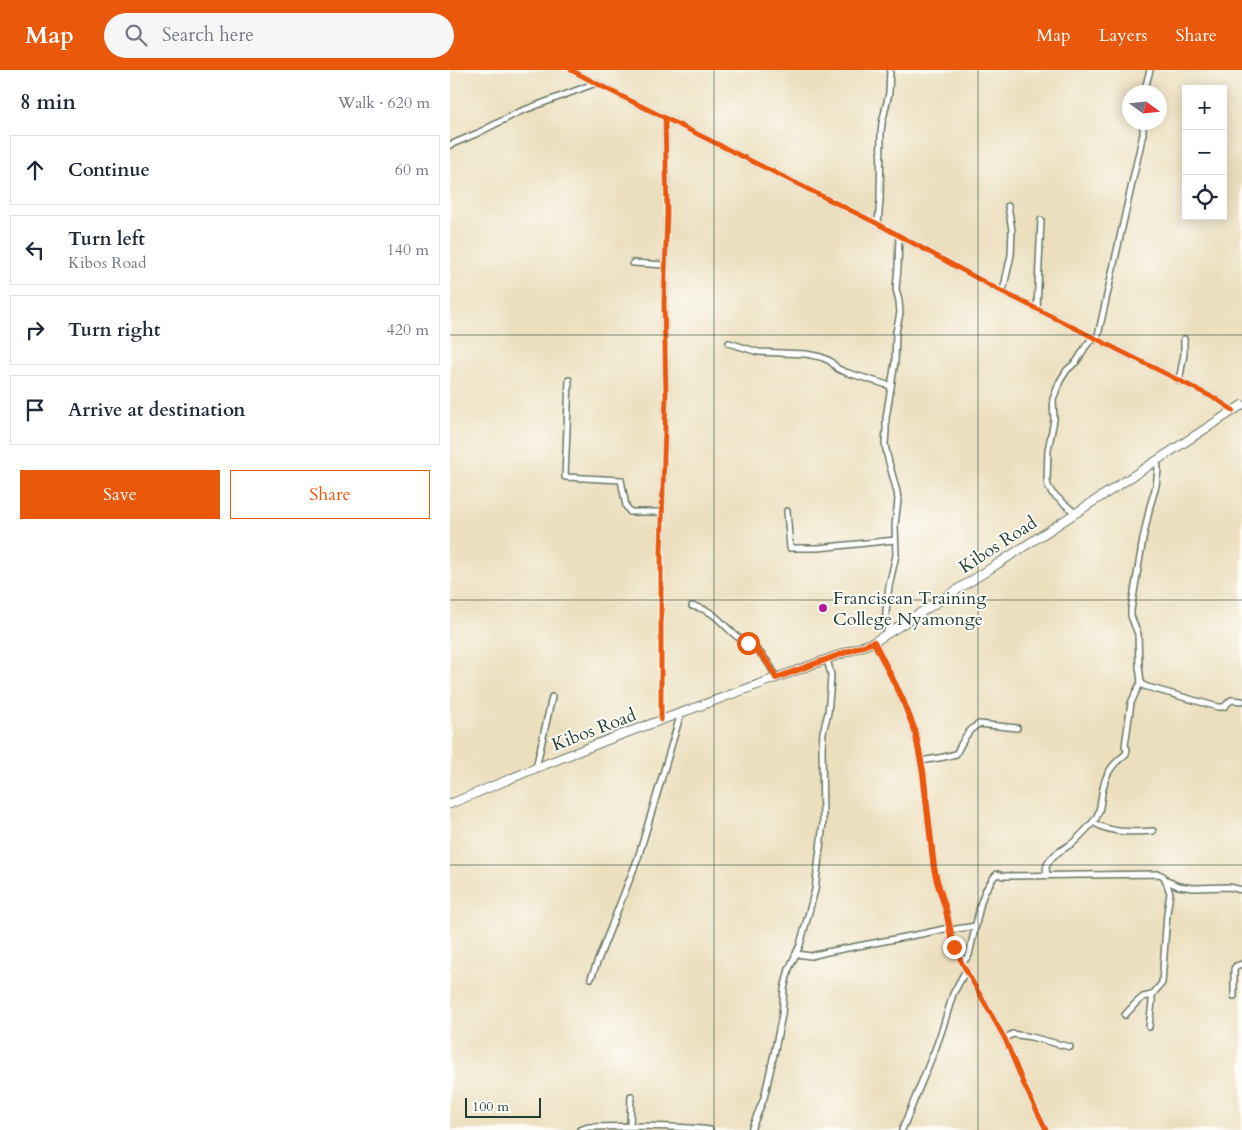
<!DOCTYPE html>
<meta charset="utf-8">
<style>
body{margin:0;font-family:Cardo,serif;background:#f6f6f7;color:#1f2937}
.controls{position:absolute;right:15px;top:15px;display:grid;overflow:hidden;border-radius:0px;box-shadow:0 2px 12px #0003}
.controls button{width:45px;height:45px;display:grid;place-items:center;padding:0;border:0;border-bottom:1px solid #e0e1e3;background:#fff;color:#1f2937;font:25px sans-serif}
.compass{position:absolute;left:672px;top:15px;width:45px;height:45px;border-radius:50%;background:#fff;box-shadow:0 2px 12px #0003;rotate:105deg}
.scale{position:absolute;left:15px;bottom:12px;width:76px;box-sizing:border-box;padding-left:5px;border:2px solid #1f3d34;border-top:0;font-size:14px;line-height:18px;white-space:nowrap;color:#1f3d34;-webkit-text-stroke:4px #fdfcf7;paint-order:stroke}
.stop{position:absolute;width:15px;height:15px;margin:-11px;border:4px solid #ea580c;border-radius:50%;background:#fff}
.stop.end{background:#ea580c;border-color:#fff;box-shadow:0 1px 5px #0008}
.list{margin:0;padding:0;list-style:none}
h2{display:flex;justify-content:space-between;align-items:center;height:65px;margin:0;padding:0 20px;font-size:21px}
h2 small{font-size:16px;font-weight:400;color:#747a83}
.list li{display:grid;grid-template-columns:32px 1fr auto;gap:15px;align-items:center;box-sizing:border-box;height:70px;margin:0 10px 10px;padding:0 10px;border:1px solid #e0e1e3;border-radius:0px}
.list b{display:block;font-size:19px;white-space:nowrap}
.list p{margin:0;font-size:16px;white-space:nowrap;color:#747a83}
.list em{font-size:16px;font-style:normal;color:#747a83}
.actions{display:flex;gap:10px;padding:15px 20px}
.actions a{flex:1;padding:11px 0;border:1px solid #ea580c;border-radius:0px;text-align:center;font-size:18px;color:#ea580c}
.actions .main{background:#ea580c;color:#fff}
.icon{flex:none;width:28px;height:28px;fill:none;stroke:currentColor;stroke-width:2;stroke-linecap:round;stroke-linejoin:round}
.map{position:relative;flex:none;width:792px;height:1060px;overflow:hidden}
header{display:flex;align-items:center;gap:30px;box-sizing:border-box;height:70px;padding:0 25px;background:#ea580c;color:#fff}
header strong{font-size:24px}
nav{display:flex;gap:28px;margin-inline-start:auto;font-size:18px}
.search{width:350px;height:45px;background:#f6f6f7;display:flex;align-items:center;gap:12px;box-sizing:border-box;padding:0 18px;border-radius:28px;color:#747a83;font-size:19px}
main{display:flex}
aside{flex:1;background:#fff}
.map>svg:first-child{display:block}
</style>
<header>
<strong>Map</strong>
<div class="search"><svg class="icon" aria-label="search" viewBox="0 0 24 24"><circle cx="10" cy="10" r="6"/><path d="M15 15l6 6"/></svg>Search here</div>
<nav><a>Map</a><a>Layers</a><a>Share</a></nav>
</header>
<main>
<aside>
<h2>8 min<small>Walk · 620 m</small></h2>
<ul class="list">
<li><svg class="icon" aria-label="ahead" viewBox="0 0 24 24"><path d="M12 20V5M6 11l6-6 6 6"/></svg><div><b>Continue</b></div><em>60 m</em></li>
<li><svg class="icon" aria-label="left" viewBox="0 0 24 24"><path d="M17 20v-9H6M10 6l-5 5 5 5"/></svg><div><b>Turn left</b><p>Kibos Road</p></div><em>140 m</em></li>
<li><svg class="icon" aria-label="right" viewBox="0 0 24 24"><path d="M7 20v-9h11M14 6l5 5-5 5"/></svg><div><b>Turn right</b></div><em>420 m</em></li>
<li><svg class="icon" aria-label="arrive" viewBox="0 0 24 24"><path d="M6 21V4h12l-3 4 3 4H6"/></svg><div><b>Arrive at destination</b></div></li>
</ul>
<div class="actions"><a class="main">Save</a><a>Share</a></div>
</aside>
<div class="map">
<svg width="792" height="1060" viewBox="0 0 792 1060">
<rect width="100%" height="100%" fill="#fdfcf7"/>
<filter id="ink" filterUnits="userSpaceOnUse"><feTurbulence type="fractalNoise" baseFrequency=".02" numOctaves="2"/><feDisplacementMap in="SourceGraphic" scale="10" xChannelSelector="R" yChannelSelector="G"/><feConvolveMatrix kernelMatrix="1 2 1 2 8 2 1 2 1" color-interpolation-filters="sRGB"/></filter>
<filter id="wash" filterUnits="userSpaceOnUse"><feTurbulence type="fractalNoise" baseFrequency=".0096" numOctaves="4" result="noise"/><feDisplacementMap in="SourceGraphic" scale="20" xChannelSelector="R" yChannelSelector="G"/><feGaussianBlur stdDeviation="1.12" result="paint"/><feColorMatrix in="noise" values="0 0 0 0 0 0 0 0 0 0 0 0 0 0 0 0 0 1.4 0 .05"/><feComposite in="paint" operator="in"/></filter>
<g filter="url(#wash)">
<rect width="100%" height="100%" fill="#ecdfbe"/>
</g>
<g filter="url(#ink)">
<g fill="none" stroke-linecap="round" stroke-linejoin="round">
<g stroke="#677664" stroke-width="8">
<g id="minor">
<path d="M121 0 157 19 428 154 545 218 766 329 783 340"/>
<path d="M694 22 700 0"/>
<path d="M0 75 28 63 69 42 146 13"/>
<path d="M428 154 430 129 431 62 432 53 439 23 440 0"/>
<path d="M183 193 215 195"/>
<path d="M553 221 561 185 562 160 558 136"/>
<path d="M587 239 591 150"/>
<path d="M647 270 693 64V58L691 52"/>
<path d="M279 273 308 282 356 284 371 287 380 291 388 299 398 303 441 316"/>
<path d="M119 310 115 407 171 410 176 436 180 442H212"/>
<path d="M729 311 734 284V269"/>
<path d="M337 441 340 478H368L445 470"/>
<path d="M625 443 602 423 598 416 597 411 598 380 604 350 603 329 610 311 617 300 627 291 636 276 643 268"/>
<path d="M242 536C264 540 269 551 284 564 290 570 300 573 306 579 315 587 322 597 326 608"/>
<path d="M438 563 436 547V542L439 516 446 485 445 455 448 430 447 422 437 385 435 374 436 360V348L445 292 446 262 450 243 449 231 446 219 448 197 449 166"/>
<path d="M424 572 452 628 465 661 473 702 484 798 487 811 496 840 500 863 504 877 512 893 555 969 574 1015 596 1060"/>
<path d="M691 612 694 616 768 637H774L781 630 792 631"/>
<path d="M211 650V482L216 325 214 233 217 142 215 48"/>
<path d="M471 691 494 687 506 684C512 673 517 660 529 654L567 658"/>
<path d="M86 698 102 627"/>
<path d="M643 752C661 764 683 762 703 761"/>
<path d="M597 804C596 801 596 796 598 793 603 783 617 778 625 771 631 765 638 758 644 751 649 745 650 738 651 730 654 708 658 697 676 684L677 679 675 676 681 633 685 624 691 612 689 596 688 564 681 546V540L693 469 700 436 706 416 708 400 707 390"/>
<path d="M500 860 526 856"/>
<path d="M346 884 361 886 377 882 476 863 499 858"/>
<path d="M512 893 519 885 531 832 535 821 544 807 547 804 553 806 709 804 713 806 717 811 728 816 744 818 779 817 792 820"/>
<path d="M141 908 188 788 231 643"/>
<path d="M784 926V899L786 896 792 894"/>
<path d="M675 945 686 933 693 927 702 925 712 913 717 843 720 823 715 809"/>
<path d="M699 957 702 932V925"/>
<path d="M555 969 562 964 581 967 620 977"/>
<path d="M180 1056 181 1026"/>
<path d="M130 1060 138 1057C179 1056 219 1055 260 1060"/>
<path d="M301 1060 314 1028 324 984 332 945 334 919 339 899 350 875 365 820 373 753 372 678 373 662 378 643 380 621 381 605 377 589"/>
<path d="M452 1060 486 977 493 957 503 924 516 900"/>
</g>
</g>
<g stroke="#677664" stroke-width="10">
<path id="primary" d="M0 734 86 698 165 667 424 572 532 504 792 335"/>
</g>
<use href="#minor" stroke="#fff" stroke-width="5"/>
<use href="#primary" stroke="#fff" stroke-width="8"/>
<g stroke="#fdfcf7" stroke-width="8">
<g id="cycleway">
<path d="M121 0 157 19 428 154 545 218 766 329 783 340"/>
<path d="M424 572 452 628 465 661 473 702 484 798 487 811 496 840 500 863 504 877 512 893 555 969 574 1015 596 1060"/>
<path d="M211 650V482L216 325 214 233 217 142 215 48"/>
</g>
</g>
<use href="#cycleway" stroke="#e8590c" stroke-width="5"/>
</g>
</g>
<g fill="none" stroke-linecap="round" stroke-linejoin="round" filter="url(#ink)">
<path stroke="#ea580c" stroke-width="6" d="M298 573C311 582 320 594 326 608L424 572 452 628 465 661 473 702 484 798 487 811 496 840 504 877"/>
</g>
<path fill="none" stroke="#1f3d34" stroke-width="1" stroke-opacity="0.55" d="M264 0V1060M528 0V1060M0 265H792M0 530H792M0 795H792"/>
<circle fill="#b5179e" stroke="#fdfcf7" stroke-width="2" cx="373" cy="538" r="5"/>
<g text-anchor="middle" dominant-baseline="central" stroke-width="4" stroke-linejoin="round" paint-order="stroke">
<g font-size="18" fill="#1f3d34" stroke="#fdfcf7">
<text transform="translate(548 475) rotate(-33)">Kibos Road</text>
<text transform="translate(144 660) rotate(-21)">Kibos Road</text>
</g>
<g font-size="18" fill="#1f3d34" stroke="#fdfcf7" text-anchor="start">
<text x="383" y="528">Franciscan Training<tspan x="383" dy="21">College Nyamonge</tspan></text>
</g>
</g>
</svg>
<div class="controls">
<button>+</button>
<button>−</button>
<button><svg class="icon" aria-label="locate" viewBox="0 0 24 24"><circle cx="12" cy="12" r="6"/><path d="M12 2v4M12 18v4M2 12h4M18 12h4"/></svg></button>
</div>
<svg class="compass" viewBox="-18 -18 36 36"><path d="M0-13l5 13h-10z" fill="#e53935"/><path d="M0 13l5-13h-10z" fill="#747a83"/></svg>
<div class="scale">100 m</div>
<div class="stop" style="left:298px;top:573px"></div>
<div class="stop end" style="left:504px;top:877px"></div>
</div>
</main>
